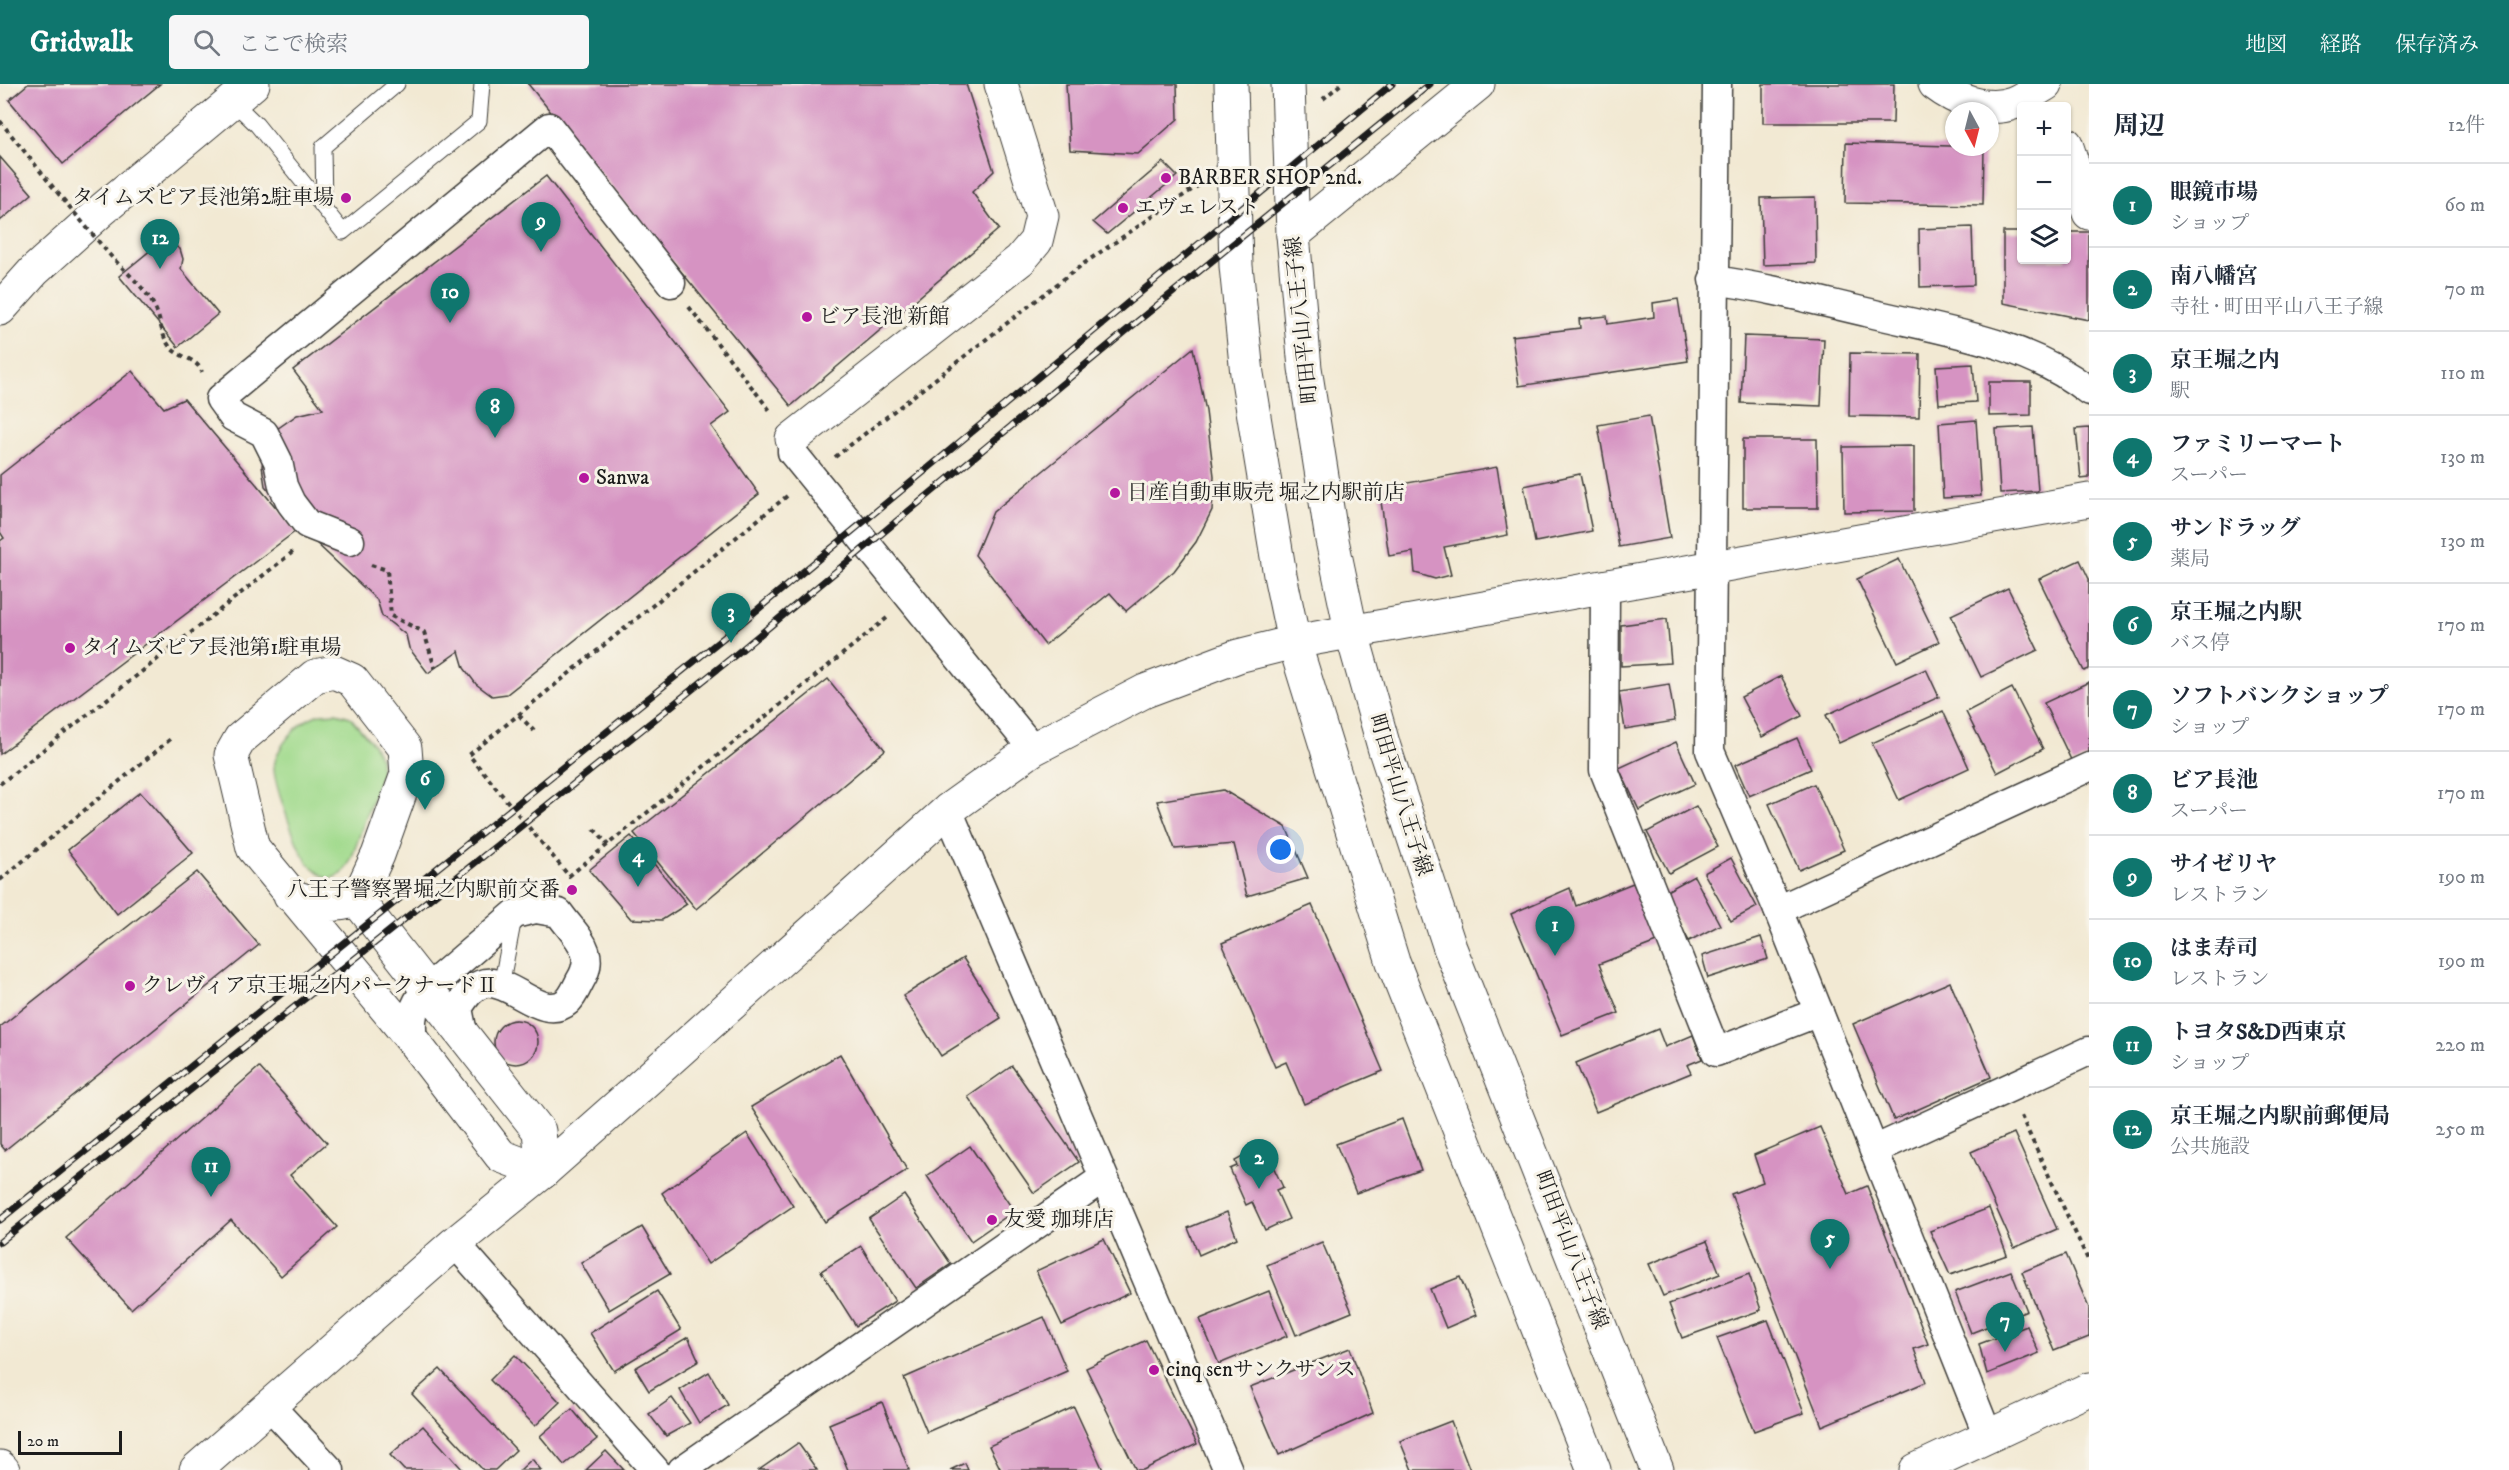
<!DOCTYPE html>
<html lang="ja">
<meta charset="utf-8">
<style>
body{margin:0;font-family:"IM FELL DW Pica","Noto Serif JP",serif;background:#f6f6f7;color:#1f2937}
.controls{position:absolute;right:18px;top:18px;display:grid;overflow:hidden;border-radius:6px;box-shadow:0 2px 4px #0004}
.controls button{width:54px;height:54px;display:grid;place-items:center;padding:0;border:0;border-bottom:2px solid #e0e1e3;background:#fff;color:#1f2937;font:30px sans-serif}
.compass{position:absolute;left:1945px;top:18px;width:54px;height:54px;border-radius:50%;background:#fff;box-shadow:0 2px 4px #0004;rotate:173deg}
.scale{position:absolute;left:18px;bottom:15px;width:104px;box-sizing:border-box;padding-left:6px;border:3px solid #1c1c1c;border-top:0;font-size:16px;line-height:21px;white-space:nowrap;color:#1c1c1c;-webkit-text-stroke:4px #f7f3e8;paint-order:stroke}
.you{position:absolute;left:1281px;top:766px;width:21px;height:21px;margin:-15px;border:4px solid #fff;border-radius:50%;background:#1a73e8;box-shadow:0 0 0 9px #1a73e833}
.badge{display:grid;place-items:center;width:39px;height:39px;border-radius:50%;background:#0f766e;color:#fff;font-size:20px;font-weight:700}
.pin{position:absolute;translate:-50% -50px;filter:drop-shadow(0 2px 3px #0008)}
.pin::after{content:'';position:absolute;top:32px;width:21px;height:18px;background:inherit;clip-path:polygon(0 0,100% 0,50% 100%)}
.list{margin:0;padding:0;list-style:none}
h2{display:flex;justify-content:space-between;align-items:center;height:78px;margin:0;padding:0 24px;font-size:26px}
h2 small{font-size:20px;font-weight:400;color:#747a83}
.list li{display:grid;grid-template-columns:39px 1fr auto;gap:18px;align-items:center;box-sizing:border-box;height:84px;padding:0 24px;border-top:2px solid #e0e1e3}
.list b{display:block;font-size:22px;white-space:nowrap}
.list p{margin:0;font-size:20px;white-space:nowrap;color:#747a83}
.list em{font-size:20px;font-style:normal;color:#747a83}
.icon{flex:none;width:33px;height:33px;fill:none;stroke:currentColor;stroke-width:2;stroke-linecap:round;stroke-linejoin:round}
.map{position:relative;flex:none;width:2089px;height:1386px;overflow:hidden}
header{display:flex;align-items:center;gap:36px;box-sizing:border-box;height:84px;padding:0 30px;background:#0f766e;color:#fff}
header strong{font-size:28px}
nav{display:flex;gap:33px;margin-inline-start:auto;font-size:21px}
.search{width:420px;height:54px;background:#f6f6f7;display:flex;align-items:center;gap:15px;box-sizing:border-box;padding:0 21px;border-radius:6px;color:#747a83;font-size:22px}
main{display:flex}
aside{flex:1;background:#fff}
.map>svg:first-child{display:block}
</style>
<header>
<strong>Gridwalk</strong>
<div class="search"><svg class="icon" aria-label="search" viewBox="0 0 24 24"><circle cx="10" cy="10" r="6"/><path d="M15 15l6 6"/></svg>ここで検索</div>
<nav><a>地図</a><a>経路</a><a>保存済み</a></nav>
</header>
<main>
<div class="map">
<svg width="2089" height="1386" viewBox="0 0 2089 1386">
<rect width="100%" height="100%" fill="#f7f3e8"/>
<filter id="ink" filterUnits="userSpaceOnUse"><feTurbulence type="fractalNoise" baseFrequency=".0167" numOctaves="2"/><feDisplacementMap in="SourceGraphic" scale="12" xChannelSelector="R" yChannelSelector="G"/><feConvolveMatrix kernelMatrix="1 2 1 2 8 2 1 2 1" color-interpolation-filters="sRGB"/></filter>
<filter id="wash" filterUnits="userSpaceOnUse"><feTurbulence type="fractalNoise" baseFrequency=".008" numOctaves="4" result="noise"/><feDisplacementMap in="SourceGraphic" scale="24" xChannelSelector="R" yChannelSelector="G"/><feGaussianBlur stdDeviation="1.35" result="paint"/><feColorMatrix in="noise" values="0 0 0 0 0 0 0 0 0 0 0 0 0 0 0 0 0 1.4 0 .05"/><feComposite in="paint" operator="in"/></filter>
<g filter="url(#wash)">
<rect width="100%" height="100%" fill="#f2e9d3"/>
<path fill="#a0da8c" stroke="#5e7b54" stroke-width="1.5" d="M336 629 350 633 373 660 380 674 381 690 351 776 342 790 330 795C319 790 309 783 303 771 295 758 273 697 274 683 276 663 298 638 317 631 322 629 330 630 336 629Z"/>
<g id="blocks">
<g fill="#d693c2">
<path d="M28 0H160L63 80 9 16Z"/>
<path d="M528 0H966L994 87 972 108 999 145 791 322Z"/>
<path d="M1066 0H1177L1178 35 1138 70 1070 66Z"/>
<path d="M1763 0H1894L1893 39H1763Z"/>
<path d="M1846 59 1984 63 1983 121 1845 119Z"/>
<path d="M0 73 32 110 0 137Z"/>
<path d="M1163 78 1177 92 1107 150 1093 138Z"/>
<path d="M546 92 730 328 711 342 759 410 507 610 492 612 476 600 464 584 459 567 428 589 409 564 406 551 382 532 377 516 299 443 265 402 262 382 265 363 277 345 297 331 323 325 293 286Z"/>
<path d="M1815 113 1816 179 1763 181 1761 114Z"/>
<path d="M1972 143 1974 201 1920 203 1919 145Z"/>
<path d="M2003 148H2022V176H2066V148H2089V236L2003 219Z"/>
<path d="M170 159 180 165 183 175 181 185 218 230 178 263 119 192 157 161Z"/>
<path d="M1678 215 1688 277 1519 302 1512 252 1580 244 1579 235 1607 232 1608 240 1654 233 1653 219Z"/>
<path d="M1744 252 1824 255 1821 322 1741 319Z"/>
<path d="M1193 264 1206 327 1214 392 1212 426 1196 458 1174 487 1126 527 1110 509 1045 561 975 471 993 428Z"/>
<path d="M1850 269 1920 270 1919 333 1849 332Z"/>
<path d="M1973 280 1976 318 1939 320 1936 282Z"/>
<path d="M132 287 164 324 184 315 296 447 0 670V457L4 454 0 448V391Z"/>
<path d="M1989 298H2031V331L1989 332Z"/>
<path d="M1649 332 1670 454 1619 463 1598 341Z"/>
<path d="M1976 336 1981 412 1943 414 1939 339Z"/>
<path d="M2033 343 2038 407 2000 409 1996 345Z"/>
<path d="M2089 344V394L2081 395 2076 345Z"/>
<path d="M1743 355H1817L1818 424H1743Z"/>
<path d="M1914 362V427L1844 428 1843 363Z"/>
<path d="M1497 383 1508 451 1444 463 1451 491 1435 495 1415 489 1413 468 1389 472 1379 404Z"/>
<path d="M1580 390 1592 447 1535 458 1524 402Z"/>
<path d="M1899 475 1939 558 1897 578 1857 495Z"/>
<path d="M2080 476 2089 495V585L2084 587 2039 495Z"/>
<path d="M2008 504 2038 566 1981 593 1951 531Z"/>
<path d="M1667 535 1671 579 1621 582V541Z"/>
<path d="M1926 585 1939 613 1839 659 1826 631Z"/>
<path d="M1781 592 1802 632 1762 653 1741 613Z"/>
<path d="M828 595 885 666 696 825 634 749Z"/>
<path d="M2089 598V673L2073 680 2044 619Z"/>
<path d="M1669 600 1675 637 1625 645 1619 608Z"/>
<path d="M2012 604 2043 665 1997 689 1966 628Z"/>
<path d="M1943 627 1969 684 1899 716 1872 659Z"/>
<path d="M1797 654 1811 685 1749 712 1735 681Z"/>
<path d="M1676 658 1695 700 1639 726 1619 684Z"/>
<path d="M1814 700 1844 766 1799 786 1769 720Z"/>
<path d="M1223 706 1286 743 1308 794 1247 812 1234 760 1175 765 1157 717Z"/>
<path d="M140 708 193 769 117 830 68 766Z"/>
<path d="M1696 722 1718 763 1669 789 1647 748Z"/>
<path d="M631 752 687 820 662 836 631 835 589 786Z"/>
<path d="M1731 774 1757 823 1731 837 1704 789Z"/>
<path d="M197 788 259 861 5 1066 0 1060V943Z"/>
<path d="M1694 792 1720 841 1689 857 1663 809Z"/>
<path d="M1633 799 1659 857 1599 880 1619 929 1562 951 1511 830 1570 804 1576 822Z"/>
<path d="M1312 821 1383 987 1304 1020 1286 978 1275 983 1222 859Z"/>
<path d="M1761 853 1768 875 1708 894 1702 872Z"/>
<path d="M963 874 1001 934 941 972 903 912Z"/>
<path d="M1950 898 1991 993 1894 1036 1853 940Z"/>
<circle cx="516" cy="958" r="22"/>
<path d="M1658 945 1665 963 1693 951 1702 975 1687 981 1691 989 1596 1028 1576 979Z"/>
<path d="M840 970 907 1086 825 1138 751 1023Z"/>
<path d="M1012 982 1079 1078 1034 1109 968 1013Z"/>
<path d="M259 983 327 1059 290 1091 337 1143 281 1192 231 1136 131 1225 66 1154Z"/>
<path d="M1402 1035 1421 1086 1356 1109 1336 1060Z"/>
<path d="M1820 1043 1849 1110 1867 1102 1928 1260 1914 1265 1926 1298 1822 1342 1731 1110 1763 1098 1754 1071Z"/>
<path d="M747 1049 793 1122 708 1180 662 1109Z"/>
<path d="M2014 1049 2057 1145 2014 1164 1971 1068Z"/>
<path d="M970 1062 1014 1127 971 1157 927 1092Z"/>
<path d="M1257 1065 1260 1073 1267 1070 1283 1103 1276 1106 1289 1135 1265 1146 1252 1118 1246 1121 1230 1085 1237 1082 1235 1077Z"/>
<path d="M904 1111 951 1180 916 1204 869 1135Z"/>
<path d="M1989 1124 2007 1171 1950 1191 1930 1147Z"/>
<path d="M1227 1128 1237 1154 1199 1171 1188 1144Z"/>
<path d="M642 1143 670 1190 609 1226 581 1179Z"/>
<path d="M1104 1155 1130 1209 1062 1241 1036 1187Z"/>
<path d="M1707 1157 1720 1190 1663 1212 1649 1180Z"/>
<path d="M1322 1158 1352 1228 1296 1251 1267 1181Z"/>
<path d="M861 1162 895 1217 856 1242 821 1187Z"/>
<path d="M2066 1170 2089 1224V1253L2054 1267 2022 1188Z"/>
<path d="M2011 1187 2027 1227 1971 1249 1955 1208Z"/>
<path d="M1749 1190 1761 1226 1682 1254 1669 1220Z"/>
<path d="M1460 1193 1476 1231 1446 1244 1430 1205Z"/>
<path d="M657 1207 681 1246 614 1287 590 1249Z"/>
<path d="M1269 1207 1287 1252 1219 1280 1200 1235Z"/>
<path d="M1044 1233 1067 1287 927 1348 904 1294Z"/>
<path d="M1768 1236 1804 1329 1754 1347 1717 1254Z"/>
<path d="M2027 1242 2039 1269 1987 1290 1979 1260Z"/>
<path d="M688 1253 699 1277 649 1307 635 1284Z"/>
<path d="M1146 1256 1197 1360 1143 1386H1136L1086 1284Z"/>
<path d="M1350 1264 1373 1329 1279 1371 1250 1303Z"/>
<path d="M515 1271 560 1318 535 1342 490 1296Z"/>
<path d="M440 1285 516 1366 495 1386H483L412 1310Z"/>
<path d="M709 1288 728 1321 699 1339 680 1306Z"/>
<path d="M672 1314 690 1339 666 1352 649 1330Z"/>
<path d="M882 1318 909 1386H848L829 1340Z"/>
<path d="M1074 1323 1103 1386H1001L989 1362Z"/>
<path d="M572 1325 597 1355 564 1381 540 1352Z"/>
<path d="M1451 1337 1470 1386H1412L1400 1357Z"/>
<path d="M423 1342 463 1386H404L390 1371Z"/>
<path d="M798 1359 817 1386H759Z"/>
<path d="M606 1367 624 1386H586Z"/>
<path d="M532 1375 541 1386H520Z"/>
<path d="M965 1379 968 1386H950Z"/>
</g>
</g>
</g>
<g filter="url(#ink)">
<use href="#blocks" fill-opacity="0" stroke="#3c3b37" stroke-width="1.5"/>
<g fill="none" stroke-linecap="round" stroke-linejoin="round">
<g stroke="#3c3b37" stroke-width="17">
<g id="lane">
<path d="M232 17 257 41 343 148 479 37 482 0"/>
<path d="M324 124 323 63 397 0"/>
<path d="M501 902 514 834"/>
</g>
</g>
<g stroke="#3c3b37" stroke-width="31">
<g id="street">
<path d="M1717 0 1710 667 1778 826 1988 1352"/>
<path d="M1713 196C1767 203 1818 217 1870 229 1945 247 2028 258 2089 307"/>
<path d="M792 355V368L1033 665"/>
<path d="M350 457 307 440 291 419 283 402 278 377 264 349 233 333 220 315 549 43 671 199"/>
<path d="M1605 501 1604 686 1716 968 1819 928"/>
<path d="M948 726 1228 1386"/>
<path d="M1778 826 2089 683"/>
<path d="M413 957C410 934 412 922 427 905L515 830 536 825 559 829C576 853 598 868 580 897 577 903 573 912 568 917 543 939 512 895 485 899 472 902 465 913 458 924L463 949"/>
<path d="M1874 1066 2089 967"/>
<path d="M455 1159 655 1386"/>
<path d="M270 1322 330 1386"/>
<path d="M682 1386 1102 1095"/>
</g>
</g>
<g stroke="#3c3b37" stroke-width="35">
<g id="secondary">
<path d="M1231 0 1236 182 1247 290 1280 491 1294 558 1393 878 1594 1386"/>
<path d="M1288 0 1293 151 1305 284 1332 456 1351 546 1384 663 1450 864 1657 1386"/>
<path d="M1935 0C1956 16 1986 29 2013 19 2024 15 2035 6 2046 0"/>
<path d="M2066 60 2089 129"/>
<path d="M1293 151 1478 0"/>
<path d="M0 225 34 187 103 125 253 0"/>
<path d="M792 355 1020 176 1036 157 1042 132 1001 0"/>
<path d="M290 811C315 821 331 824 357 816L378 771 407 690 405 664 352 596 334 588 315 592 240 655 231 671 253 764 413 957 501 1072 543 1088"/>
<path d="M357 816 539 1047 543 1088"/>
<path d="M0 1383 3 1386"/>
<path d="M196 1386 455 1159 543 1088 638 1004 948 726 1033 665 1145 607 1238 572 1294 558 2089 416"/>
<path d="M1916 1386 2089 1305"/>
</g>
</g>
<g stroke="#3c3b37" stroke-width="4" stroke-dasharray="4.5 4.5" stroke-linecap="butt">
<path d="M1323 15 1341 0"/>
<path d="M0 37 57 108"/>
<path d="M109 170C125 188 145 202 155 224 161 236 161 252 170 263 179 274 196 273 202 288"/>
<path d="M689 223 772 329"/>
<path d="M835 373 1083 180 1199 101"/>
<path d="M787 412 469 671 569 792 887 534"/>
<path d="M371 481 387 486 391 532 424 548 435 584"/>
<path d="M519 631 534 647"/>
<path d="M0 700 294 467"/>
<path d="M594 745 608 761"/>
<path d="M0 796 173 653"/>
<path d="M2021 1032 2089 1178"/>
</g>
<use href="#lane" stroke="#fff" stroke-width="15"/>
<use href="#street" stroke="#fff" stroke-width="28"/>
<use href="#secondary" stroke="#fff" stroke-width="33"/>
<g stroke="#1c1c1c" stroke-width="7">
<g id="rail">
<path d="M0 1136 722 555 1392 0"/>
<path d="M0 1158 734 572 1144 232 1430 0"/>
</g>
</g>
<use href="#rail" stroke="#f7f3e8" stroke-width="4.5" stroke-dasharray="14" stroke-linecap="butt"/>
<path stroke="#3c3b37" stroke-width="4" stroke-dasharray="4.5 4.5" stroke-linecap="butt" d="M57 108 109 170"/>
</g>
</g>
<g fill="#b5179e" stroke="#f7f3e8" stroke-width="2">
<circle cx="1166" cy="94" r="6"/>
<circle cx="346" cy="114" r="6"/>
<circle cx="1123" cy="124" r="6"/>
<circle cx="807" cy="233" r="6"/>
<circle cx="584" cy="394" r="6"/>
<circle cx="1115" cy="409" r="6"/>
<circle cx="70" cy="564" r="6"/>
<circle cx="572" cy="806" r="6"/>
<circle cx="130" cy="902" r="6"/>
<circle cx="992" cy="1136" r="6"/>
<circle cx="1154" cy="1286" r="6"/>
</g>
<g text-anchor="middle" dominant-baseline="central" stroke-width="6" stroke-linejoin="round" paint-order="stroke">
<g font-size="21" fill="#1c1c1c" stroke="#f7f3e8" text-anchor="start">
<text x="1178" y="94">BARBER SHOP 2nd.</text>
<text x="334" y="114" text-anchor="end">タイムズピア長池第2駐車場</text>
<text x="1135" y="124">エヴェレスト</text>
<text x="819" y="233">ビア長池 新館</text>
<text x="596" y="394">Sanwa</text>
<text x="1127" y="409">日産自動車販売 堀之内駅前店</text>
<text x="82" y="564">タイムズピア長池第1駐車場</text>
<text x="560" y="806" text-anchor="end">八王子警察署堀之内駅前交番</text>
<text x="142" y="902">クレヴィア京王堀之内パークナードⅡ</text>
<text x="1004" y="1136">友愛 珈琲店</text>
<text x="1166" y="1286">cinq senサンクサンス</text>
</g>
<g font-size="21" fill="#1c1c1c" stroke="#f7f3e8">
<text transform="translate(1302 236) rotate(-96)">町田平山八王子線</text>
<text transform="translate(1400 711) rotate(73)">町田平山八王子線</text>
<text transform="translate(1571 1166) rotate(69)">町田平山八王子線</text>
</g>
</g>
</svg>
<div class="controls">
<button>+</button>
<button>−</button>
<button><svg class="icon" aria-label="layers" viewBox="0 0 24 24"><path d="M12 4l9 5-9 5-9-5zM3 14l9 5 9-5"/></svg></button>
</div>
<svg class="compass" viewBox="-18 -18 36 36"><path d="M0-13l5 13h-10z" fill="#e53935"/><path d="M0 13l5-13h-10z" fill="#747a83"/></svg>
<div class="scale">20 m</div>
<div class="you"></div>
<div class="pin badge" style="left:1555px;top:872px">1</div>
<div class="pin badge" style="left:1259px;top:1105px">2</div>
<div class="pin badge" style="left:731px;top:559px">3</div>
<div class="pin badge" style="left:638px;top:803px">4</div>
<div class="pin badge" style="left:1830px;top:1185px">5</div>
<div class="pin badge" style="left:425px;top:726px">6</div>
<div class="pin badge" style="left:2005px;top:1268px">7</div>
<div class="pin badge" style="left:495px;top:354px">8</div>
<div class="pin badge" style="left:541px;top:168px">9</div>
<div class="pin badge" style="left:450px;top:239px">10</div>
<div class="pin badge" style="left:211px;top:1113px">11</div>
<div class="pin badge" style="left:160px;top:185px">12</div>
</div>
<aside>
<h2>周辺<small>12件</small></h2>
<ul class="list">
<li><span class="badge">1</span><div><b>眼鏡市場</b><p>ショップ</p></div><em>60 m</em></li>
<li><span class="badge">2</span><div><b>南八幡宮</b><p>寺社 · 町田平山八王子線</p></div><em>70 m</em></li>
<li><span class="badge">3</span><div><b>京王堀之内</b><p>駅</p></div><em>110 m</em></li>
<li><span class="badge">4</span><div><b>ファミリーマート</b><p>スーパー</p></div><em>130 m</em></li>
<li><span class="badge">5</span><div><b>サンドラッグ</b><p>薬局</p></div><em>130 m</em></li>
<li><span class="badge">6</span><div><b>京王堀之内駅</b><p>バス停</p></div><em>170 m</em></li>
<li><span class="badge">7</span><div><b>ソフトバンクショップ</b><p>ショップ</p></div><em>170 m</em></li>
<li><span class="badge">8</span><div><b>ビア長池</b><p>スーパー</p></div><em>170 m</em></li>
<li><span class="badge">9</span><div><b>サイゼリヤ</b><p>レストラン</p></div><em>190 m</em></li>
<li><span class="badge">10</span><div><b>はま寿司</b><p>レストラン</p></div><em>190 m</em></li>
<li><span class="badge">11</span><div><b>トヨタS&amp;D西東京</b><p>ショップ</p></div><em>220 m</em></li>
<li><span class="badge">12</span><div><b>京王堀之内駅前郵便局</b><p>公共施設</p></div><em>250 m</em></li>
</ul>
</aside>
</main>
